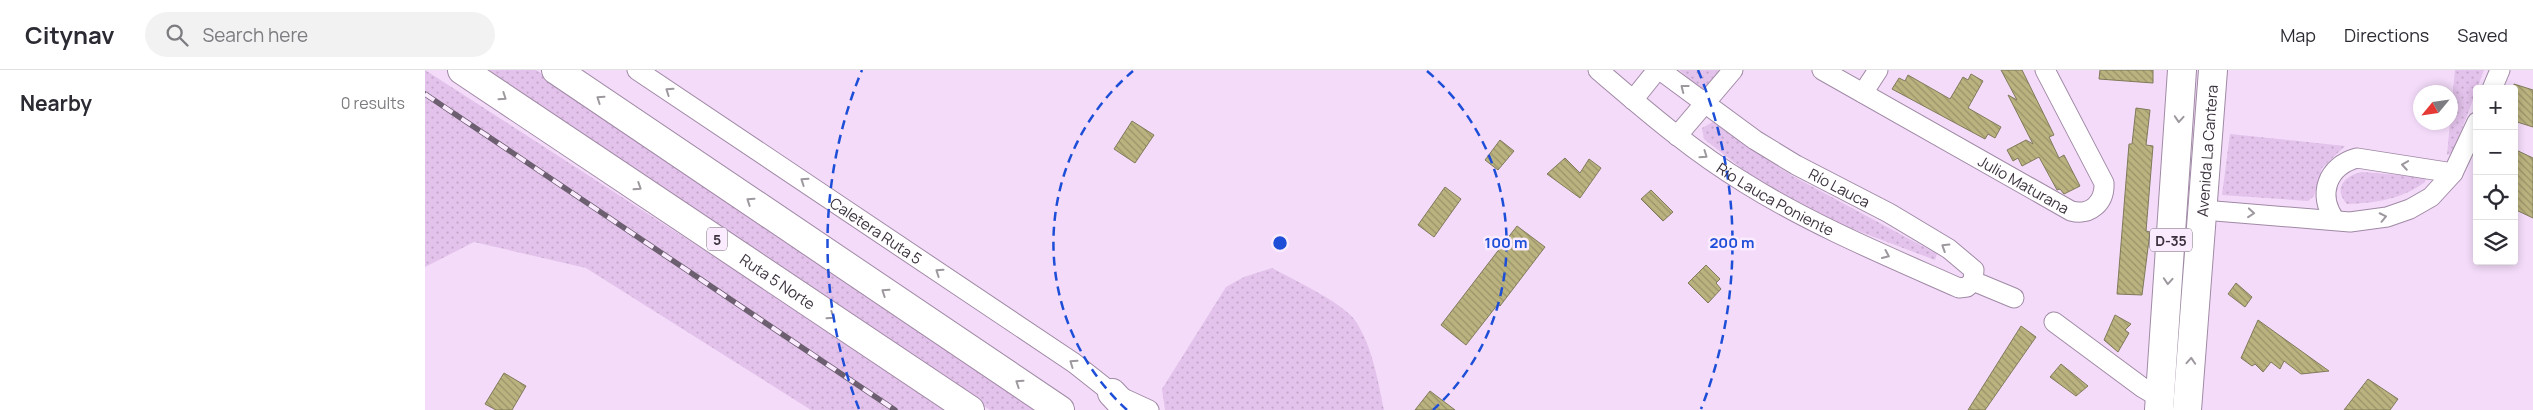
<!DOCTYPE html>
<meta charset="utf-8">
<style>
body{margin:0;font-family:Manrope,sans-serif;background:#f2f2f3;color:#2b2b33}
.controls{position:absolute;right:15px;top:15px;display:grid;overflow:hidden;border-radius:5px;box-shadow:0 2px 8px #0003}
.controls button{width:45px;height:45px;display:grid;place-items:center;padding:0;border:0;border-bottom:1px solid #e1e1e2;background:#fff;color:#2b2b33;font:25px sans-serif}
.compass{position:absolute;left:1988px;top:15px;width:45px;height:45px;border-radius:50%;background:#fff;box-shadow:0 2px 8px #0003;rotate:241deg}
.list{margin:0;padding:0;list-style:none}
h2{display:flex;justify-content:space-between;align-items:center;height:65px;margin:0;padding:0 20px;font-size:21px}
h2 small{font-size:16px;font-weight:400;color:#7c7c81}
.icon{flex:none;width:28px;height:28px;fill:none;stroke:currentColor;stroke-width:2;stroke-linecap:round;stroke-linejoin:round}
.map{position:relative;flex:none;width:2108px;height:340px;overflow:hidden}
header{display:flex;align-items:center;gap:30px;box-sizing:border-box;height:70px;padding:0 25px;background:#fff;border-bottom:1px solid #e1e1e2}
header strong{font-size:24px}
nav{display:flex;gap:28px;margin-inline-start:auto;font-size:18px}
.search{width:350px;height:45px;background:#f2f2f3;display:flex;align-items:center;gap:12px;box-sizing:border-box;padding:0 18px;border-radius:28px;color:#7c7c81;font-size:19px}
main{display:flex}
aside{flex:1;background:#fff}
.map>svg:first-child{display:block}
</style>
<header>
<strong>Citynav</strong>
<div class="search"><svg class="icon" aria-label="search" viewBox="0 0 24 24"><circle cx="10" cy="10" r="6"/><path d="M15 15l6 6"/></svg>Search here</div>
<nav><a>Map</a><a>Directions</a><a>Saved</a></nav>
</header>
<main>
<aside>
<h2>Nearby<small>0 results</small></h2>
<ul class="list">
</ul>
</aside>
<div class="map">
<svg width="2108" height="340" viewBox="0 0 2108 340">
<defs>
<pattern id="grass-dots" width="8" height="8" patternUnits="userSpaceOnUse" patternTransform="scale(1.25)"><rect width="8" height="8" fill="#e3c2eb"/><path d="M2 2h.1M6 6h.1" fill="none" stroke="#c4a7ca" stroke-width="1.8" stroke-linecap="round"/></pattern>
<pattern id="building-back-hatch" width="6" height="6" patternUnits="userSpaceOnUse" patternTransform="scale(1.25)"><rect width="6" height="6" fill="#bbb37f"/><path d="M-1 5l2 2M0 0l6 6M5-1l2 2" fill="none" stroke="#999269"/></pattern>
</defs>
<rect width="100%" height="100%" fill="#f3dbf9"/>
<g fill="url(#grass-dots)">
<path d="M0 0 378 244 520 340H386L161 198 49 172 0 197Z"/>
<path d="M60 0H111L616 340H565Z"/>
<path d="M1254 0H1294L1281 16 1275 19Z"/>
<path d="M2030 0H2059L2028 83 2022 85Z"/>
<path d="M1288 52 1364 104 1512 184 1510 190 1404 150 1333 111 1279 69 1277 58Z"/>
<path d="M1805 64 1920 76 1897 98 1889 126 1883 131 1797 125Z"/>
<path d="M1937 102 1997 107 2001 108 2000 112C1977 129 1951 133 1922 134 1907 118 1921 105 1937 102Z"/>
<path d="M847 198C867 209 916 232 929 249 947 274 953 311 959 340H740L737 319 801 217 819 207Z"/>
</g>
<g fill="url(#building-back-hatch)" stroke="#7f7a5a">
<path d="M1576 0H1597L1629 65 1624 67 1634 88 1639 85 1655 116 1639 124 1635 119 1632 120 1614 87 1597 96 1593 88 1588 91 1582 80 1601 70 1608 74 1583 25 1592 30Z"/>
<path d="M1675 0H1728V13L1674 9Z"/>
<path d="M1546 4 1558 11 1543 38 1576 57 1570 68 1563 64 1560 69 1467 19 1474 8 1480 11 1483 5 1525 29 1538 7 1543 10Z"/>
<path d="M2089 14 2108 20V57L2089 51Z"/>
<path d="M1711 38 1725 40 1721 75 1728 76 1721 161 1725 162 1717 225 1692 224 1704 74H1707Z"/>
<path d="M707 51 729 65 710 93 689 79Z"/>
<path d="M1075 70 1089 81 1073 100 1060 90Z"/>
<path d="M2089 79 2108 88V148L2089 139Z"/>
<path d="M1140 88 1155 103 1164 89 1176 98 1155 128 1122 104Z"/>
<path d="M1020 117 1036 129 1009 167 993 155Z"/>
<path d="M1226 120 1248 142 1238 151 1216 129Z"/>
<path d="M1092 156 1120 177 1075 236 1073 234 1041 275 1016 255Z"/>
<path d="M1281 195 1295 209 1291 213 1296 219 1283 233 1263 213Z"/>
<path d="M1811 213 1827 227 1820 237 1803 224Z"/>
<path d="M1690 245 1706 254 1700 260 1704 263 1693 282 1679 270Z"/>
<path d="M1833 250 1904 301 1876 304 1859 291 1855 299 1846 292 1838 302 1830 294 1827 296 1816 288Z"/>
<path d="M1596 256 1611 267 1560 340H1543Z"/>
<path d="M1636 294 1663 316 1651 326 1625 307Z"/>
<path d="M79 303 101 316 87 340H71L60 334Z"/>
<path d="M1943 309 1973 329 1965 340H1919Z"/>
<path d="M1005 321 1030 340H990Z"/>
</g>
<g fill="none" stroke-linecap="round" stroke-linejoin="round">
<g stroke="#a08aa5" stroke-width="21">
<g id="minor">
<path id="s1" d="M212 0 649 293 687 323 724 340"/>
<path id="s2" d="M1173 0C1220 40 1267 81 1320 113 1387 155 1462 186 1534 218L1542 217 1548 211"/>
<path id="s3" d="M1235 0 1330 70 1371 95 1464 143 1524 179 1549 200 1548 211"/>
<path id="s4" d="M1397 0 1646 141C1665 146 1680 133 1679 113L1620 0"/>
<path d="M2067 19 2075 0"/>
<path d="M1438 23 1453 0"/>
<path d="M1208 30 1232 0"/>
<path d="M1252 66 1308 0"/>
<path d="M1778 140 1925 152 1962 147 1985 139 2006 127 2028 103 2052 52"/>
<path d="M1910 150C1892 125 1902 96 1932 88L2028 103"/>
<path d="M1548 211 1589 228"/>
<path d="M1629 252 1718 318 1735 328"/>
</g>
</g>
<g stroke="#a08aa5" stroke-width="30">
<g id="highway">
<path id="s5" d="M37 0 545 340"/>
<path d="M131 0 635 340"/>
<path d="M687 323 703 340"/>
<path d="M1734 340 1757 0"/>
<path id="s6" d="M1762 340 1788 0"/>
</g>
</g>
<use href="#minor" stroke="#fff" stroke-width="19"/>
<use href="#highway" stroke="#fff" stroke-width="28"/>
<g stroke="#6c5f6f" stroke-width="5.5">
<path id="rail" d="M0 24 470 340"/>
</g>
<use href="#rail" stroke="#faecfe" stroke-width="4" stroke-dasharray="11" stroke-linecap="butt"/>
</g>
<defs><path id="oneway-chevron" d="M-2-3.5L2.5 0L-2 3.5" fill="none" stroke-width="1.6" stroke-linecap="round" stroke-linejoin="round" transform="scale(1.25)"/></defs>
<g stroke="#9d989e">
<use href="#oneway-chevron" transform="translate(1259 18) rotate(-142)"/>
<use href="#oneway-chevron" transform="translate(244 21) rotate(-146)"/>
<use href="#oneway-chevron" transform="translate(78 27) rotate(34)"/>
<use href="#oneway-chevron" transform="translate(175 29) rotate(-146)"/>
<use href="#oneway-chevron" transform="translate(1754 49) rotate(94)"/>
<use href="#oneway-chevron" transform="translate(1279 85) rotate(35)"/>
<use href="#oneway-chevron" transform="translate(1980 95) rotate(-171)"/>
<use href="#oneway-chevron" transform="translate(379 111) rotate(-146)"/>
<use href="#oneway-chevron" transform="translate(213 117) rotate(33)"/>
<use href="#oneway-chevron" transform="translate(325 131) rotate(-146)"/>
<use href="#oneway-chevron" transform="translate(1826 143) rotate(5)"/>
<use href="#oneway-chevron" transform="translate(1958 147) rotate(-12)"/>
<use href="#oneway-chevron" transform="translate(1520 177) rotate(-148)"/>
<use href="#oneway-chevron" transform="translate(1461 185) rotate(24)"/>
<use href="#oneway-chevron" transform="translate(514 202) rotate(-146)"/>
<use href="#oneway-chevron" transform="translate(1743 211) rotate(94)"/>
<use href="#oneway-chevron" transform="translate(460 222) rotate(-146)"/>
<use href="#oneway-chevron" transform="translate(406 246) rotate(34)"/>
<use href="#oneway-chevron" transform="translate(1766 291) rotate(-86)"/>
<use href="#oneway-chevron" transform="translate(648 293) rotate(-145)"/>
<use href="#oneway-chevron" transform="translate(594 313) rotate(-146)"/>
</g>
<g fill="none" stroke="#1d4ed8" stroke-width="2.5" stroke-dasharray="9 6">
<path d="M702 340A226 226 0 0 1 708 1M1002 1A226 226 0 0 1 1008 340"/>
<path d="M434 339A452 452 0 0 1 437 0M1273 0A452 452 0 0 1 1276 339"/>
</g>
<g text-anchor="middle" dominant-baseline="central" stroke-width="5" stroke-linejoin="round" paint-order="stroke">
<g fill="#faecfe" stroke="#746a77" stroke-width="1">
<rect x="282" y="157.5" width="20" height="23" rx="4"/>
<rect x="1725" y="158.5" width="42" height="23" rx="4"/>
</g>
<g font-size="14" font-weight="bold" fill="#3b323d">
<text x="292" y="169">5</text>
<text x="1746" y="170">D-35</text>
</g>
<g font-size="15" fill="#3b323d" stroke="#faecfe">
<text stroke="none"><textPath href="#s6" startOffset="260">Avenida La Cantera</textPath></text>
<text stroke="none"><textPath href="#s4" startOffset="232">Julio Maturana</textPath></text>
<text stroke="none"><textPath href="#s3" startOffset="215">Río Lauca</textPath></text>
<text stroke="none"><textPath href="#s2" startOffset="220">Río Lauca Poniente</textPath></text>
<text stroke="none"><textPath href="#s1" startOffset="288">Caletera Ruta 5</textPath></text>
<text stroke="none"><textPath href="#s5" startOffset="380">Ruta 5 Norte</textPath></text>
</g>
</g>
<circle cx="855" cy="173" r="8" fill="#1d4ed8" stroke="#faecfe" stroke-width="2.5"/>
<g font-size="15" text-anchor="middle" font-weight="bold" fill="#1d4ed8" stroke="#faecfe" stroke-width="5" stroke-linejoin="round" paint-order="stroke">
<text x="1081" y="178">100 m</text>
<text x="1307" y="178">200 m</text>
</g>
</svg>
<div class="controls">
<button>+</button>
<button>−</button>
<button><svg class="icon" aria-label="locate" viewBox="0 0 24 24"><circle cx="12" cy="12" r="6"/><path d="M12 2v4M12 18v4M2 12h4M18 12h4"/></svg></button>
<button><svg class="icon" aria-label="layers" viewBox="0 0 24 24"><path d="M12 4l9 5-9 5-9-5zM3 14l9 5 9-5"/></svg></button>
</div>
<svg class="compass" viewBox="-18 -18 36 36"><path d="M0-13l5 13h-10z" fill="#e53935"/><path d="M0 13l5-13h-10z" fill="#7c7c81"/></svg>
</div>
</main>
